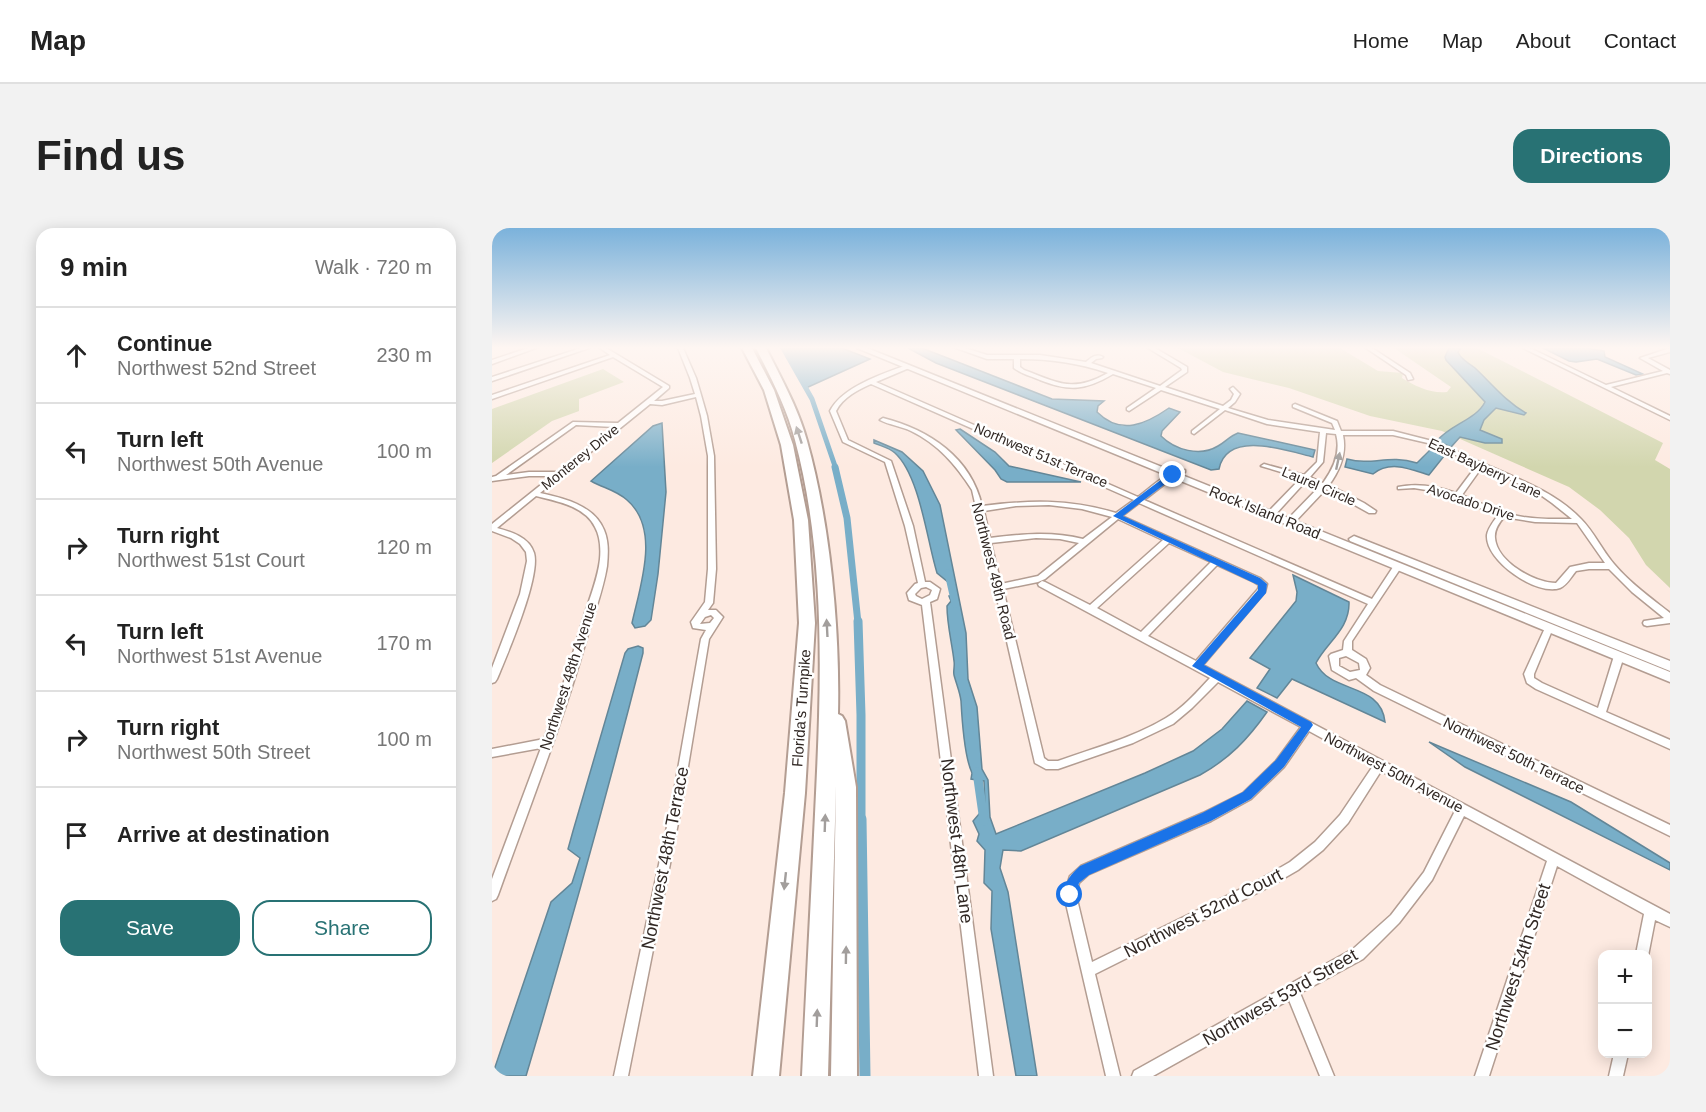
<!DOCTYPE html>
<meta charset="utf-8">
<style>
body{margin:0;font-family:Helvetica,sans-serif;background:#f2f2f2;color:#222}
.controls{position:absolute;right:18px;bottom:18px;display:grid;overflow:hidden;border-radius:12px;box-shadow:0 3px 15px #0003}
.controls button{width:54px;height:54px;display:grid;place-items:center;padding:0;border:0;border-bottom:2px solid #e0e0e0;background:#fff;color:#222;font:30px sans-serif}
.stop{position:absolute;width:18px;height:18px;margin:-14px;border:4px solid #1a73e8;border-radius:50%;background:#fff}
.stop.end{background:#1a73e8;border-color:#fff;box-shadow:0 2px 6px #0008}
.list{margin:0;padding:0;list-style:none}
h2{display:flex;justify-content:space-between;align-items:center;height:78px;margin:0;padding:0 24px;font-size:26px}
h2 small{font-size:20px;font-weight:400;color:#767676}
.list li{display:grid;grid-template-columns:39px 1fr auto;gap:18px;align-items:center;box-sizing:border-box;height:96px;padding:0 24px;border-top:2px solid #e0e0e0}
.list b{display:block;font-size:22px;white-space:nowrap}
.list p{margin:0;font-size:20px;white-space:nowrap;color:#767676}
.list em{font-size:20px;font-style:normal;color:#767676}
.actions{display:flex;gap:12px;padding:18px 24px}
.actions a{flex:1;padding:14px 0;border:2px solid #287274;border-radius:18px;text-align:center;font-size:21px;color:#287274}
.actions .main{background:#287274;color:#fff}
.icon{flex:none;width:33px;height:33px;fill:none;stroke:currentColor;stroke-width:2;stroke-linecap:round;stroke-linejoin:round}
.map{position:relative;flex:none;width:1178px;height:848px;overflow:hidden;border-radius:18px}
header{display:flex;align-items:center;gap:36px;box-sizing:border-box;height:84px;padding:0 30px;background:#fff;border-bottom:2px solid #e0e0e0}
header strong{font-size:28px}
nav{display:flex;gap:33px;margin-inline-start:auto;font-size:21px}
.intro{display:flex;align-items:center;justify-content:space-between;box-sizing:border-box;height:144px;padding:0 36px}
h1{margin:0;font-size:42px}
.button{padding:15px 27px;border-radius:18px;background:#287274;color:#fff;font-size:21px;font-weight:700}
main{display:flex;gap:36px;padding:0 36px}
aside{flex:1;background:#fff;border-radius:18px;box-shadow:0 3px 15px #0003}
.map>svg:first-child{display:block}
</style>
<header>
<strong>Map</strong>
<nav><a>Home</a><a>Map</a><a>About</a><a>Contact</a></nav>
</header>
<div class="intro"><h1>Find us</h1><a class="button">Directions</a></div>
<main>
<aside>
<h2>9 min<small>Walk · 720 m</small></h2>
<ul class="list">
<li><svg class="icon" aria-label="ahead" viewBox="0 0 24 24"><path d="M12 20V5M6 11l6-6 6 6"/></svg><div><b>Continue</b><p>Northwest 52nd Street</p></div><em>230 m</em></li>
<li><svg class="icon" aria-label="left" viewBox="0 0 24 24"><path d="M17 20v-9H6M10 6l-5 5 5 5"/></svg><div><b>Turn left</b><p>Northwest 50th Avenue</p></div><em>100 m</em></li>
<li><svg class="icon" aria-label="right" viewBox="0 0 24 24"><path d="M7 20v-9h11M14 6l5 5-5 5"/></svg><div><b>Turn right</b><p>Northwest 51st Court</p></div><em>120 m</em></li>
<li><svg class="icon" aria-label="left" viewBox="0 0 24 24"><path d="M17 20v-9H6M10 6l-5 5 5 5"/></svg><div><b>Turn left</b><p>Northwest 51st Avenue</p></div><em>170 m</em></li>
<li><svg class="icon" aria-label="right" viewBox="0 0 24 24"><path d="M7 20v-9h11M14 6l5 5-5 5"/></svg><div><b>Turn right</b><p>Northwest 50th Street</p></div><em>100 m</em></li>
<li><svg class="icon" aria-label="arrive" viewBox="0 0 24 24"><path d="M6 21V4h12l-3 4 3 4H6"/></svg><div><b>Arrive at destination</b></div></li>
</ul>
<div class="actions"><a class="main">Save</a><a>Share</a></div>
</aside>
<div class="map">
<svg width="1178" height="848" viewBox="0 0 1178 848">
<rect width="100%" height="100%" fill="#fdeae1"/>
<g fill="#d2d6ae">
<path d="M686 120H848L886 143 911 145 910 150C923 158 939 166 955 164L959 159 902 120H985L1171 215 1163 232 1178 241V360L1154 337 1137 310 1108 282 1077 259 950 203 878 188 797 160 731 144Z"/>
<path d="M111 141 132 154 87 171V183L60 193 0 235V181Z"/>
</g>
<g fill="#78aec8" stroke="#638697" stroke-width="1.5">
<path d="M291 120H350L378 131 314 160Z"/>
<path d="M416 120H430L560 171 612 173 606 178 605 184C629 208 654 196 677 180L688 184 670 203 669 208C683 222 708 229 726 218 733 214 738 208 746 205L823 222 821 229C796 223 735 201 727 241L719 242 444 135Z"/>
<path d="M957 120H969L966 124C969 132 977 135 983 140 1000 156 1013 173 1034 185L1032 187 1004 180 992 192 988 202 1010 211V215H993L968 209 959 219 945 213C957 197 984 192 993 174L954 132 953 129Z"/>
<path d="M1051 120H1094L1112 123 1113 129 1151 146 1144 147 1105 131 1084 134 1077 133Z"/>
<path d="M170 195 174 264 166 346 159 392 153 398 143 400 140 395C148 358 169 301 135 272 124 262 111 260 99 253L161 198Z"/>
<path d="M468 201 503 224 517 238 589 254H515L509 251 503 242 464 202Z"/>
<path d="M382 212 410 224 431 243 448 277 474 405 476 451 485 479 490 541 496 552 498 589 504 606 653 545 701 523 730 501 755 473 775 484C756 511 737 531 708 547L529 623 511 622 508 640 516 664 545 848H524L499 701 500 663 492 655 493 622 485 613 487 606 481 593 493 579 492 553 479 551 480 545C472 528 470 492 469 473 468 464 464 455 462 447 461 443 463 438 462 433 460 415 455 397 455 378L459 373 457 368 463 367 460 354H456L445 345C435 313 428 248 403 225 398 220 389 218 382 215Z"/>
<path d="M942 218 956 223 937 247C918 241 898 232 881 246L853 239 855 231C881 238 896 226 925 235Z"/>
<path d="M801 347 857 374C858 401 835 414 824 435 838 466 889 454 893 494L800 451 785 470 765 460 778 441 758 430 804 373 805 364Z"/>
<path d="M146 418 151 420V425C115 567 76 707 34 848H0L59 674 80 655 88 630 76 621 81 603 133 425 136 421Z"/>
<path d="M937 514 1079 574 1178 635V642L973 539Z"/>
</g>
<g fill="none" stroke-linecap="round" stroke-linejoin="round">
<path stroke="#78aec8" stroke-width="5" d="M291 120 320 171 344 241"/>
<g stroke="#78aec8" stroke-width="7">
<path d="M343 239 355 290 366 395"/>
<path d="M456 345 463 376"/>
</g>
<g stroke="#78aec8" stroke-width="9">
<path d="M366 393 369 487V593"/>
<path d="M485 544 492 593"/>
</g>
<path stroke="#78aec8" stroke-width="11" d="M369 591 373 848"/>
<g stroke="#b39d92" stroke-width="3">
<g id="street">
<path d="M36 120H44L0 136V132Z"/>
<path d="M89 120H97L0 153V149Z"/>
<path d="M108 120H114L177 158V160L162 173H170L203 166 198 150 186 120H191L204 150 209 167 215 188 222 228 224 341 221 375 216 382H224L231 389 217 411 190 575 136 848H122L180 575 209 411 214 402 201 400 199 394 213 374 216 341V228L209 188 204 169 170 177 158 176 48 265C71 270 102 277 112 302 117 314 116 326 115 338 111 363 101 388 94 413 69 499 36 583 6 667L4 671 0 673V651L49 520 0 529V521L52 511C67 471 80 430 92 388 98 369 106 350 108 331 109 320 108 308 103 299 93 278 64 273 44 268L5 300C19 304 37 309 42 325 49 348 15 427 5 451L3 454 0 455V440L28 366 35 333 34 324 28 316 19 310 0 303V296L60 248H37L0 253V249L4 248 81 194 126 195 171 159 121 129 0 171V167L118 127ZM84 197 122 199 65 244H37L14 247ZM219 387 222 390 218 395 208 396 213 389Z"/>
<path d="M464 120H473L495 127H548L594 134C599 130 604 125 611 129L610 130 604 131 599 135 668 158 690 142 689 140 656 120H663L695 139V144L673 159 731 178 739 172 742 166 738 161 741 159 748 166 743 174 736 180 776 192 843 202 840 195 801 179V177L803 176 845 193 849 203H901L944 214 988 234H992L993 236C1026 251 1063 264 1089 291 1102 304 1110 322 1122 336 1138 355 1159 370 1178 385V395L1155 398 1152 397 1151 395 1152 393 1172 390 1140 364 1117 341H1097L1084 343C1079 349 1075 357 1068 360 1045 368 993 333 995 307 996 300 1002 293 1006 287L947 264 922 260 906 261V259C926 255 944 258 964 265L985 237 940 216 901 207H851C855 226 848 242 837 257L872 275 884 283 883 285H877L834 261 801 296H795V292L828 258 814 253 782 288H776V284L809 250 769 238 772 236 812 247 825 234 828 204 775 196 733 182 702 206 700 205V203L728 181 669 162 637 183 635 182V180L664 160 621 146C594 162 578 164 548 152 539 148 530 146 522 140V131H495ZM528 131C558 131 587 135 616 145 580 165 567 155 532 142L528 139ZM834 205 844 206C849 224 842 240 831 255L818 249 831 234ZM990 239 1043 263 1060 275 1080 291C1060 291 1038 292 1018 286 1002 282 986 274 970 267ZM1012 289 1043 294 1085 295 1113 335H1097L1078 339 1064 355C1043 355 1005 334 1003 310 1002 302 1007 295 1012 289Z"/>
<path d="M874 120H880L918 145 921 151 916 152 914 147Z"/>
<path d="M1031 120H1038L1114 157 1171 143 1148 130 1178 120V124L1156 130 1178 142V146L1175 145 1119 159 1178 188V192Z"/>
<path d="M415 137 417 138V140L384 154 646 269C660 259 676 242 693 242V244L683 248 652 272 880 371 903 336H909L910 338 860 413V422L874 431 878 440 874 447 888 457 1178 597V608L882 463 864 450 857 452 840 442 837 428 839 426 851 422 852 413 876 376 647 275 630 288 768 350 775 356 773 364 711 437 1178 686V699L1163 692 1156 728V726H1144L1152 686 1065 638 997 848H983L1055 633 972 588 940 652 907 695 871 731 808 765 842 848H828L797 772 661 848H640L642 843 861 721 899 687 932 644 963 583 889 543 856 595 831 622 806 642 775 660 603 746 628 848H614L572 667 578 648 589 638 711 585 751 565 784 533 809 499 726 454 700 480 681 496 641 515 566 541H554L543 535 480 262C464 237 446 216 419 203 409 198 397 197 388 192L391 190C438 202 479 230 490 278 538 272 578 271 624 285L642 272 379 156C366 162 351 169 344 183L356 212 399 233 421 298 433 354H438L448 361 445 371 438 374 501 848H487L430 377 417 372 415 365 423 356 426 355 413 298 393 234 351 214 338 183C350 159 390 146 415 137ZM557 277 590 281 620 289 591 311C560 303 530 306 498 310L492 283 524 278ZM626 291 671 312 598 377 553 354 550 353 546 356 547 358 718 450C705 464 691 480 674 490 641 510 602 520 566 533H556L552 530 511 361 546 354 553 351ZM544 310 568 311 587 315 546 348 509 356 499 315ZM677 315 719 334 649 404 605 380ZM725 337 762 354 767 357 766 361 704 433 656 408ZM434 359 440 362 438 367 430 371 424 368 423 366 429 360ZM854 428 867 435 868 442 858 444 847 438V430ZM817 503 881 538 848 587 823 614 798 634 767 652 600 734 584 667 587 655 597 646 719 593 759 571 792 539Z"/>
<path d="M1057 397 1061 400 1042 446V450L1050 455 1106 480 1122 428 1124 426H1130L1132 428 1114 484 1178 512V521L1044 461 1035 455 1032 446 1053 400Z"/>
<path d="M1122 826H1136L1131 848H1117Z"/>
</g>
</g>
<g stroke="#b39d92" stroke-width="3">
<g id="secondary">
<path d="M365 120H375L1178 444V454Z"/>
<path d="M862 308 1178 433V443L858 313 857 311Z"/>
</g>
</g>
<g stroke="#b39d92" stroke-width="4">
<g id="highway">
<path d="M250 120H260L282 162 301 217 316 292 323 395 313 565 287 848H261L293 565 307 395 302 292 289 217 272 162Z"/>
<path d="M264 120H274C289 150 306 180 315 213 338 295 348 401 346 486L350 488 353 493 364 559 365 848H339L344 557 336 848H310C314 761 319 673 323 586 329 463 335 332 303 212 295 180 279 150 264 120Z"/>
</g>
</g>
<use href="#street" fill="#fff" fill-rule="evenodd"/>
<use href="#secondary" fill="#fff" fill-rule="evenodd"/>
<use href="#highway" fill="#fff" fill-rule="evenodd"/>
</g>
<defs><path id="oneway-solid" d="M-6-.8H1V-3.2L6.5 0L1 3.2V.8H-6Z" transform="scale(1.5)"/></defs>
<g fill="#a29e9c">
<use href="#oneway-solid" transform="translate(307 207) rotate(-108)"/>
<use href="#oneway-solid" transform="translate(846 233) rotate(-78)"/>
<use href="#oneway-solid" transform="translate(335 400) rotate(-93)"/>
<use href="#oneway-solid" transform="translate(333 595) rotate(-88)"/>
<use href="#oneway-solid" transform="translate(293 653) rotate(96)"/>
<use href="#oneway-solid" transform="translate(354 727) rotate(-89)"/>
<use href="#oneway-solid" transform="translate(325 790) rotate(-88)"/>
</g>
<linearGradient id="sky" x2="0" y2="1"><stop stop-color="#7bb2db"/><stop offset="0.5" stop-color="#fef6f2"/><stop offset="1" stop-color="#fef6f2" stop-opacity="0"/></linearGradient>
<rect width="1178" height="239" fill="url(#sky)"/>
<path fill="#1a73e8" d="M678 245 685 247 631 288 768 350 775 356 774 365 712 437 819 494 821 497 792 539 759 571 719 593 597 647 587 655 583 671 578 673 573 671C569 658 578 647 588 638L710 585 751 564 784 532 809 499 700 438 766 362V357L621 288Z"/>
<g text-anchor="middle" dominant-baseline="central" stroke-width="5" stroke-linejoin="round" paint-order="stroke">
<g font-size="14" fill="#312824" stroke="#fff">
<text transform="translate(549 227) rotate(23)">Northwest 51st Terrace</text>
<text transform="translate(88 229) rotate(-39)">Monterey Drive</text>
<text transform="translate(993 240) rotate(25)">East Bayberry Lane</text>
<text transform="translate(827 258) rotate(23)">Laurel Circle</text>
<text transform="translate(979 274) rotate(18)">Avocado Drive</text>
</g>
<g font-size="15" fill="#312824" stroke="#fff">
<text transform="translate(773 284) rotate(22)">Rock Island Road</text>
<text transform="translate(502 343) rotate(76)">Northwest 49th Road</text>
<text transform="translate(76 448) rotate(-72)">Northwest 48th Avenue</text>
<text transform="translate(309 480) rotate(-86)">Florida's Turnpike</text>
<text transform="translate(1022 527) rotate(26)">Northwest 50th Terrace</text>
<text transform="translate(902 544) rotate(28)">Northwest 50th Avenue</text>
</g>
<g font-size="18" fill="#312824" stroke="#fff">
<text transform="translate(465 613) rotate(83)">Northwest 48th Lane</text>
<text transform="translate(173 630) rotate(-79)">Northwest 48th Terrace</text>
<text transform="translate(711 685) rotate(-27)">Northwest 52nd Court</text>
<text transform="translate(1026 739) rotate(-72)">Northwest 54th Street</text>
<text transform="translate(788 769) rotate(-30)">Northwest 53rd Street</text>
</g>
</g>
</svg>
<div class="controls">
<button>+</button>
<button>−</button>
</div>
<div class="stop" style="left:578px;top:667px"></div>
<div class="stop end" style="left:681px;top:247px"></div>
</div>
</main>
